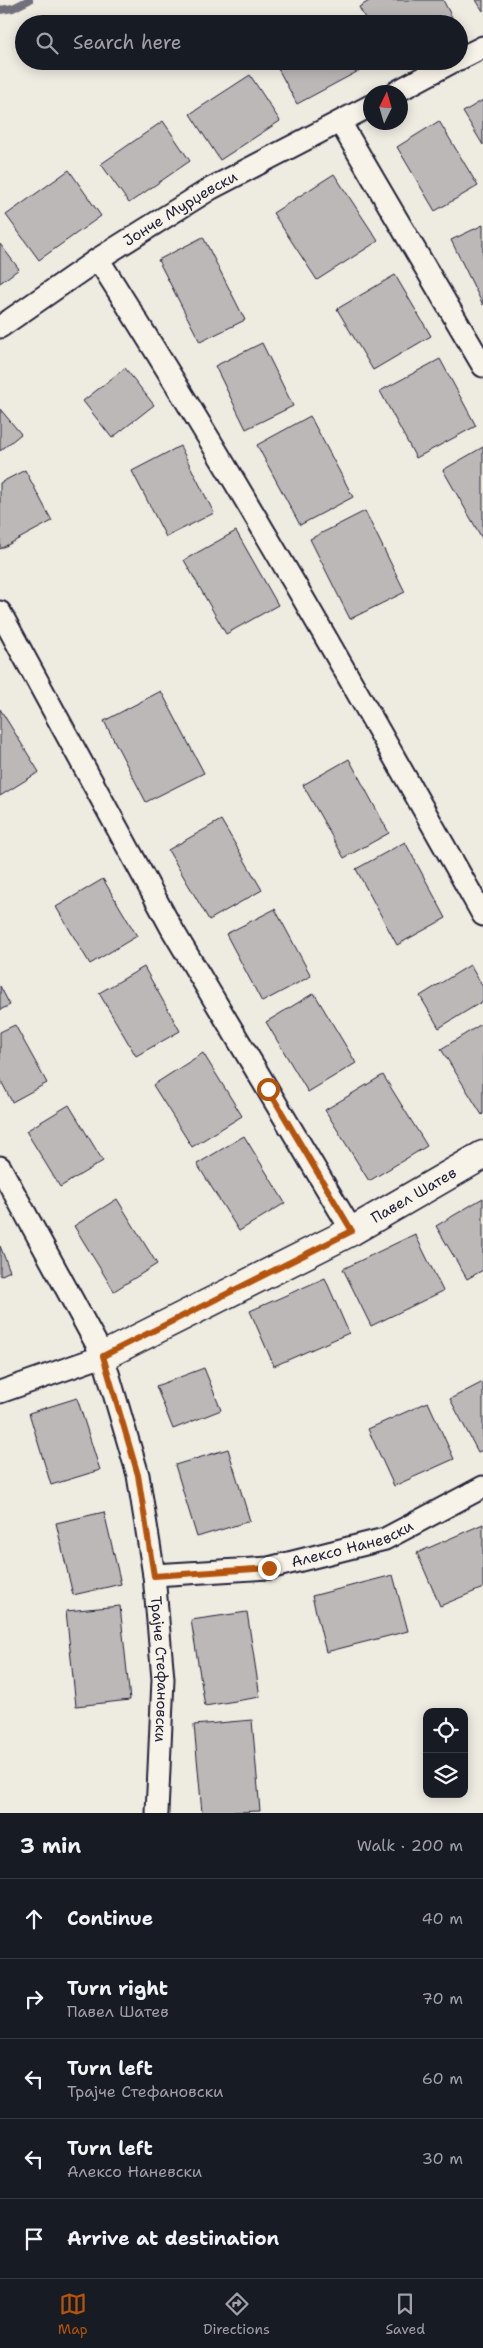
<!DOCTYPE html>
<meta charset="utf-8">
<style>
body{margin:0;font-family:"Shantell Sans",sans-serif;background:#20242c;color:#f1f3f6}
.controls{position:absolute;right:15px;bottom:15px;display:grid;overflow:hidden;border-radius:10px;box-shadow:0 2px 12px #0003}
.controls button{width:45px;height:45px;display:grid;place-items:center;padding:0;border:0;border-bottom:1px solid #363941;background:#171b24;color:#f1f3f6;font:25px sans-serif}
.compass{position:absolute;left:363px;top:85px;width:45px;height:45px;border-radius:50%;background:#171b24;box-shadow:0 2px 12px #0003;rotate:5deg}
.stop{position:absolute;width:15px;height:15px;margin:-11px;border:4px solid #b45309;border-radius:50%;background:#fff}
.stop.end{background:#b45309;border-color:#fff;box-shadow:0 1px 5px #0008}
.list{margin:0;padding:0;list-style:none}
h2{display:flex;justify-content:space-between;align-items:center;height:65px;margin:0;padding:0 20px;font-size:21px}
h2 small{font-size:16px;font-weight:400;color:#9ea1a6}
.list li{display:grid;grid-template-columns:32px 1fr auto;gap:15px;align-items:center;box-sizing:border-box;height:80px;padding:0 20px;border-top:1px solid #363941}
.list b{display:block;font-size:19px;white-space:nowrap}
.list p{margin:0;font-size:16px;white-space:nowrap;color:#9ea1a6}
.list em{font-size:16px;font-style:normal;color:#9ea1a6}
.icon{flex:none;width:28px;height:28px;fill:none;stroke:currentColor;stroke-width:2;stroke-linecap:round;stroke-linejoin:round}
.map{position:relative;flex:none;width:483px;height:1813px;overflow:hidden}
.search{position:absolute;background:#171b24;box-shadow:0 2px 12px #0003;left:15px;right:15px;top:15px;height:55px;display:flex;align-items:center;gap:12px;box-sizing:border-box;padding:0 18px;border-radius:28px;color:#9ea1a6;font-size:19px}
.sheet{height:465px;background:#171b24}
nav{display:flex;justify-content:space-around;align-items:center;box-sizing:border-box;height:70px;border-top:1px solid #363941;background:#171b24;font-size:14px;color:#9ea1a6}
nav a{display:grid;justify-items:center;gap:2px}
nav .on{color:#b45309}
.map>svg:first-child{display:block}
</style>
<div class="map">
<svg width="483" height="1813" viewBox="0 0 483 1813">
<rect width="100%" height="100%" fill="#eeebe1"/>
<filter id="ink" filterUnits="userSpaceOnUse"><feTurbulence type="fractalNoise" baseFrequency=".02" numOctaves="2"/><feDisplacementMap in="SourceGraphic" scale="10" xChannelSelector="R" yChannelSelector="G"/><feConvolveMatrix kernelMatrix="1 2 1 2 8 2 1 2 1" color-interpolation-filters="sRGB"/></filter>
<g filter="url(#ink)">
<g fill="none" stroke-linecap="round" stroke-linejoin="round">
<path stroke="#716f7b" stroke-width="8" d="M0 10 13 8 29 0"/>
</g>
<g fill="#bbb8b7" stroke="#22223b">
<path d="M371 0H443L454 21 448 24H368L359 7Z"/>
<path d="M476 0H483V11Z"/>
<path d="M342 18 345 24H331Z"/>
<path d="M274 61H365L368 66 297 104Z"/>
<path d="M250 75 280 121 220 160 190 114Z"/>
<path d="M483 100V145L463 112Z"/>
<path d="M163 121 190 161 129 203 101 164Z"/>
<path d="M439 121 478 186 435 211 397 147Z"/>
<path d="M69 170 101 216 39 260 6 215Z"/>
<path d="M334 174 378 241 317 280 273 213Z"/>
<path d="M483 225V305L451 240Z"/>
<path d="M203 237 245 320 200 342 158 260Z"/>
<path d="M0 244 19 269 0 283Z"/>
<path d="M395 275 431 336 373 370 337 309Z"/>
<path d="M262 343 293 406 246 429 215 366Z"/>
<path d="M440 359 476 426 416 458 380 391Z"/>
<path d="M125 368 154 405 112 438 83 401Z"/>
<path d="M0 409 21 434 0 451Z"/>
<path d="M310 416 353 497 300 525 257 445Z"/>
<path d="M180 446 214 513 166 537 132 471Z"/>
<path d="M483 447V540L443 470Z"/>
<path d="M25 470 52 521 0 549V483Z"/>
<path d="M365 511 405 592 350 619 310 539Z"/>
<path d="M236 531 278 605 226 634 184 560Z"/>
<path d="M161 691 204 773 146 802 104 721Z"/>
<path d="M0 709 39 772 0 796Z"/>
<path d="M349 759 389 833 344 858 303 785Z"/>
<path d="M221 820 262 890 209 920 168 850Z"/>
<path d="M405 842 446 918 397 945 356 869Z"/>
<path d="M103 879 137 936 90 964 56 907Z"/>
<path d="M275 909 311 976 262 1002 226 934Z"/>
<path d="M470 965 483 987V1001L439 1028 420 996Z"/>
<path d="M144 967 180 1031 136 1056 99 993Z"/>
<path d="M0 986 10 1005 0 1010Z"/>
<path d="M314 993 356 1063 308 1092 266 1022Z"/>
<path d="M483 1023V1114L482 1115 441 1049Z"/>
<path d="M15 1025 47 1083 12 1102 0 1079V1032Z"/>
<path d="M203 1053 242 1116 192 1147 153 1085Z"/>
<path d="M383 1075 427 1146 369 1181 325 1110Z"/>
<path d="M69 1105 103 1161 60 1187 26 1131Z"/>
<path d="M244 1136 285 1203 239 1231 197 1164Z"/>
<path d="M483 1198V1270L467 1279 436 1226Z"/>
<path d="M117 1199 157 1264 114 1291 74 1226Z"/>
<path d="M415 1234 443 1291 371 1326 343 1269Z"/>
<path d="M0 1246 10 1271 0 1276Z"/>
<path d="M325 1278 349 1333 274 1366 250 1311Z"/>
<path d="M204 1368 221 1410 173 1429 156 1386Z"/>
<path d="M483 1382V1450L478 1452 450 1399Z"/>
<path d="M77 1398 100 1470 51 1485 29 1413Z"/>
<path d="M428 1402 454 1459 394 1486 368 1429Z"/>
<path d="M228 1449 250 1521 197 1537 175 1465Z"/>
<path d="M104 1512 121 1584 73 1595 56 1523Z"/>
<path d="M483 1524V1588L440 1606 417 1553Z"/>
<path d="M393 1575 408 1631 326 1652 312 1596Z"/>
<path d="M120 1606 130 1700 76 1706 66 1611Z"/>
<path d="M247 1612 260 1697 205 1706 191 1620Z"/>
<path d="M252 1720 260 1811 202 1813 194 1725Z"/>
</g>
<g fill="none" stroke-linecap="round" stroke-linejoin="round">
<g stroke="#22223b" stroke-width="25">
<g id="street">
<path d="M459 59 483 47"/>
<path d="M396 92 454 61"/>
<path d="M340 122 483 366"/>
<path d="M98 259C234 473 359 694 483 915"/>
<path id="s1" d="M0 327 98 259 210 189 370 106"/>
<path d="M0 612 172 929 352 1231"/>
<path id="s2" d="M0 1167 103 1356 138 1475 154 1575 163 1679 157 1813"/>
<path d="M0 1392 103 1356"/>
<path id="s3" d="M154 1575 269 1568 385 1539 483 1487"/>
</g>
</g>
<g stroke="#22223b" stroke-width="31">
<g id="secondary">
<path id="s4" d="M103 1356 352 1231 483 1155"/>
</g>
</g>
<use href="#street" stroke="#f7f3e8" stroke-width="21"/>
<use href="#secondary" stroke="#f7f3e8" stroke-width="28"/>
</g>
</g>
<g fill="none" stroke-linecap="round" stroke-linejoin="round" filter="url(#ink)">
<path stroke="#b45309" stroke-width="6" d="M268 1089 352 1231 103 1356 138 1475 154 1576 269 1568"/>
</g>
<g text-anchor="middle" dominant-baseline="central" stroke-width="4" stroke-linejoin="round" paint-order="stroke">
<g font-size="15" fill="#22223b" stroke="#f7f3e8">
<text stroke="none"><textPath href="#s1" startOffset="216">Јонче Мурџевски</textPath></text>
<text stroke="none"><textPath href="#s4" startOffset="350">Павел Шатев</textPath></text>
<text stroke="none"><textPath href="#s3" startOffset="202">Алексо Наневски</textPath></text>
<text stroke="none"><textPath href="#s2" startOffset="535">Трајче Стефановски</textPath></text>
</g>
</g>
</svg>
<div class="controls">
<button><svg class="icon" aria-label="locate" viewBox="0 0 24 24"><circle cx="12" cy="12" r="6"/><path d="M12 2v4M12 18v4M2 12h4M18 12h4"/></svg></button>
<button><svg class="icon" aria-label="layers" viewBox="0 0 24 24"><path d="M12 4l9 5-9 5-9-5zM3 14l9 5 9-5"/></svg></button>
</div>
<svg class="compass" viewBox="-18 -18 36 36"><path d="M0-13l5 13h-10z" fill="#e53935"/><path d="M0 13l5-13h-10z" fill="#9ea1a6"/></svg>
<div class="stop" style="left:268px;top:1089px"></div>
<div class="stop end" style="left:269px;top:1568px"></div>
<div class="search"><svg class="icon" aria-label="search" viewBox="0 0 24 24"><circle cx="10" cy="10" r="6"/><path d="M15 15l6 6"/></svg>Search here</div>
</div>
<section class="sheet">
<h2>3 min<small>Walk · 200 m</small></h2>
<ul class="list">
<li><svg class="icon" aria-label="ahead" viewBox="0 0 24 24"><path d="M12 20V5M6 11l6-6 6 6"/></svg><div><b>Continue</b></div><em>40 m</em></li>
<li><svg class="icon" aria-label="right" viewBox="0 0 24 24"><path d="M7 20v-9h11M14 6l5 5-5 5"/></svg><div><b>Turn right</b><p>Павел Шатев</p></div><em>70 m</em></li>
<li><svg class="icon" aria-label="left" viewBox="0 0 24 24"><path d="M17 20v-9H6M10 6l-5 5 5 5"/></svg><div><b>Turn left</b><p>Трајче Стефановски</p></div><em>60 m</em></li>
<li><svg class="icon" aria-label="left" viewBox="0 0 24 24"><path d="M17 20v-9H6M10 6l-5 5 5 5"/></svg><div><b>Turn left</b><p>Алексо Наневски</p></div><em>30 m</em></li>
<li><svg class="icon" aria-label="arrive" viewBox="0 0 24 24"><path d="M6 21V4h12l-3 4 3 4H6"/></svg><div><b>Arrive at destination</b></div></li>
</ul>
</section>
<nav>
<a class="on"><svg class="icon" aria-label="map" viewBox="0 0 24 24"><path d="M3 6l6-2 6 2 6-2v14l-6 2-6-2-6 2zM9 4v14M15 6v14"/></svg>Map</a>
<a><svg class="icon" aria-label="directions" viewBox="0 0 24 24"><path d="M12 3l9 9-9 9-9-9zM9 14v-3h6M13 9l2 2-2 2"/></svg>Directions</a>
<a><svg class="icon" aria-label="saved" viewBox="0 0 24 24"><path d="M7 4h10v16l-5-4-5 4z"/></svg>Saved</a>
</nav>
